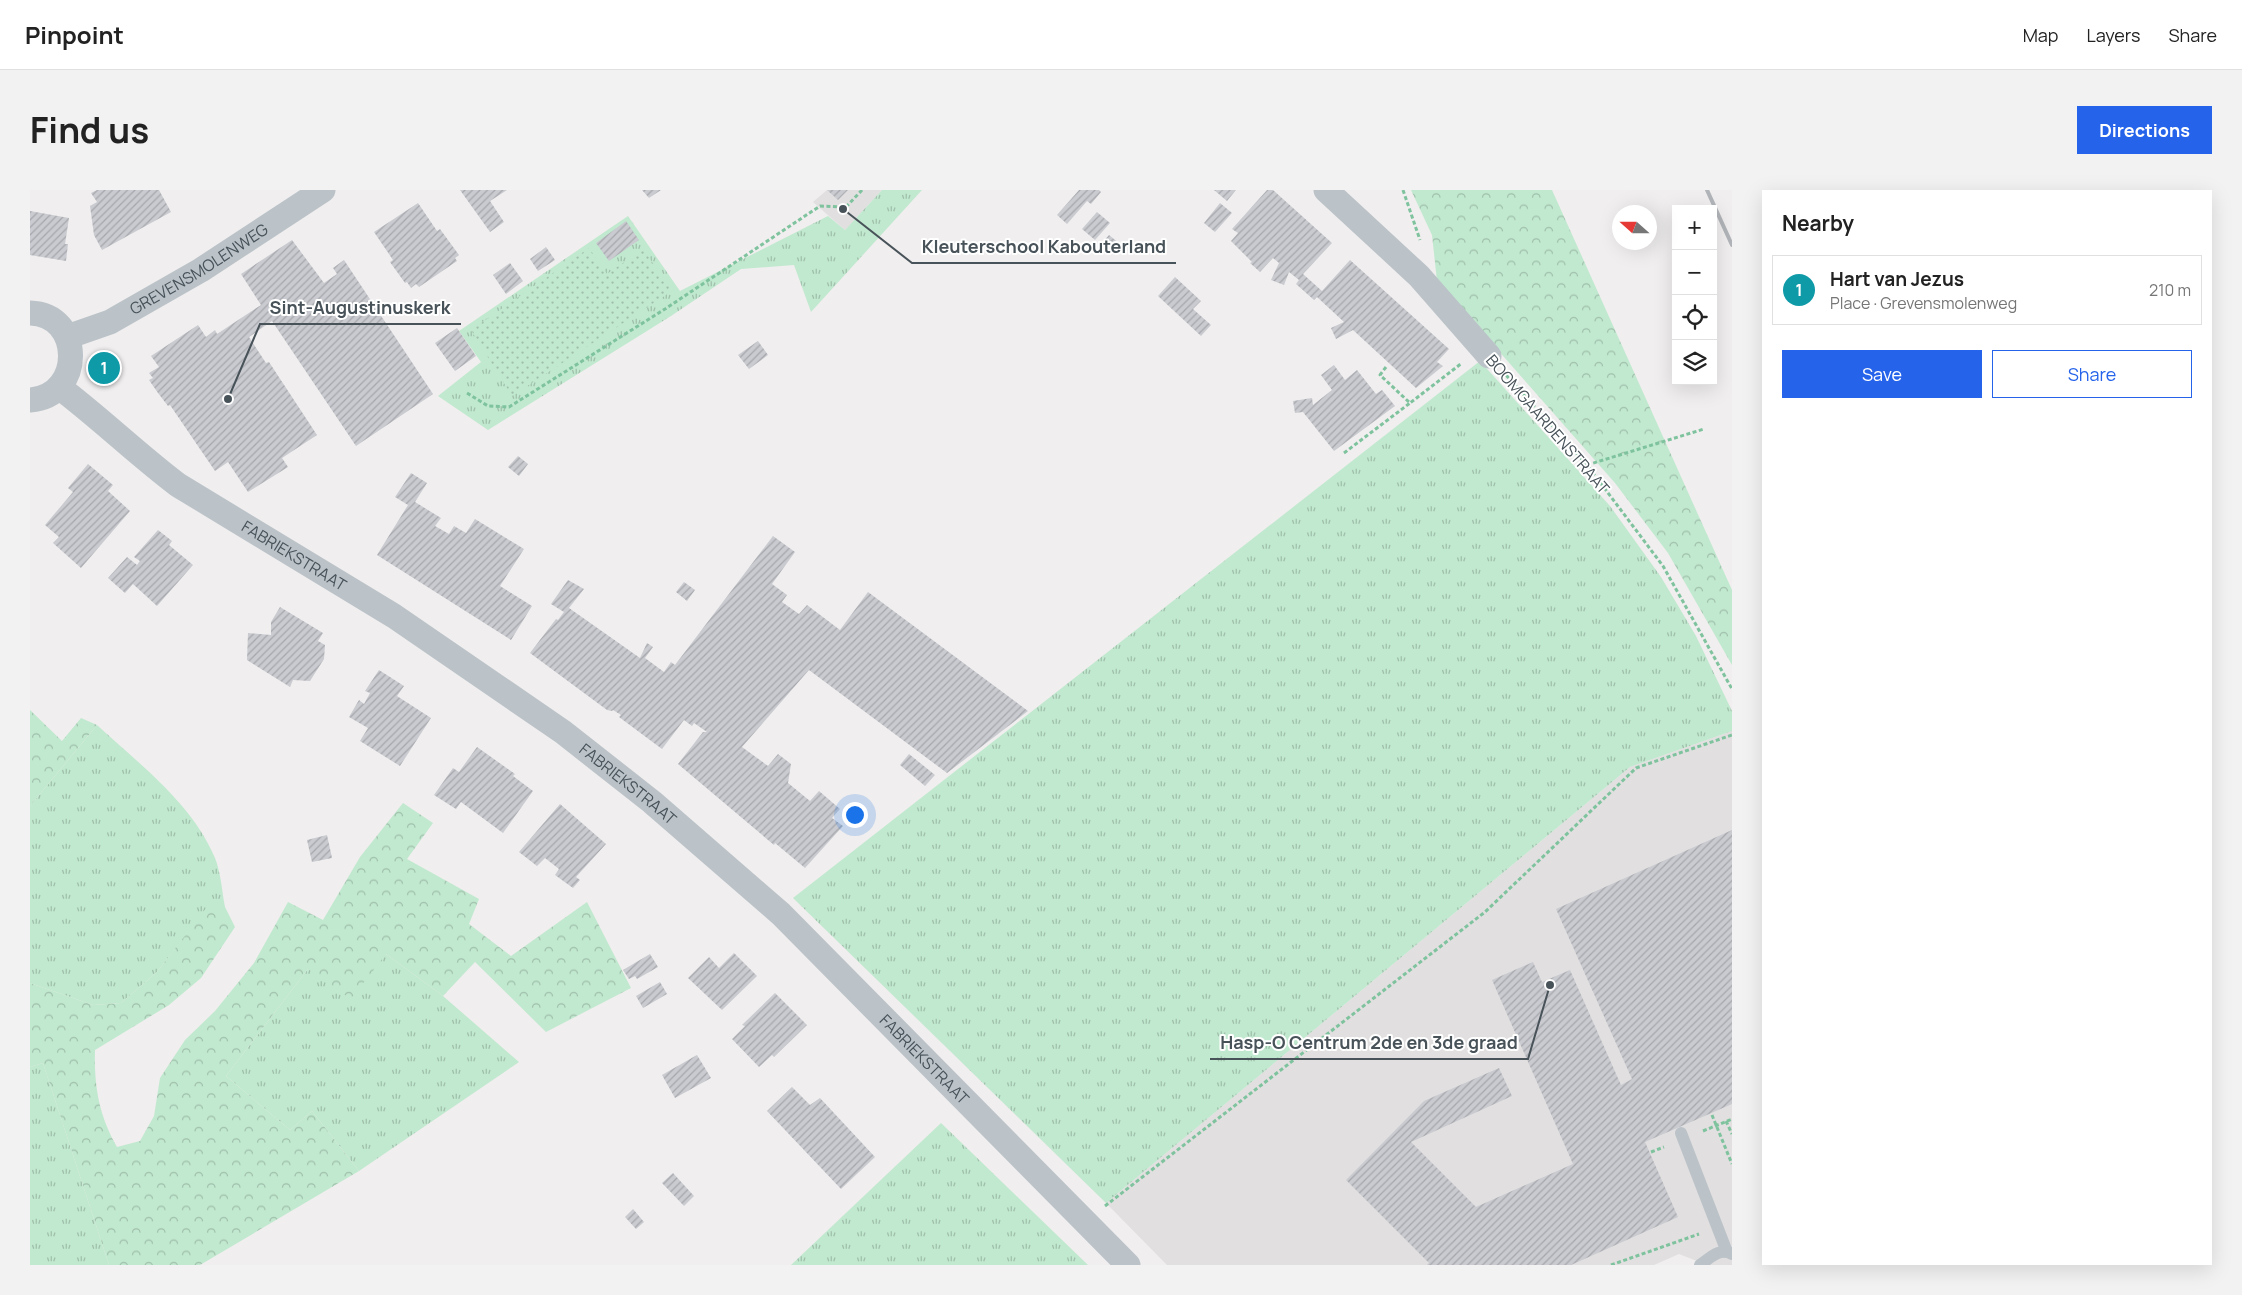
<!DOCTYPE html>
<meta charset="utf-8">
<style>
body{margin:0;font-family:Manrope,sans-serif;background:#f2f2f2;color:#222}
.controls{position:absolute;right:15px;top:15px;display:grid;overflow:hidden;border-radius:0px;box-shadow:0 5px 20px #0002}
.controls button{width:45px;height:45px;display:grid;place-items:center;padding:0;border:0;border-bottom:1px solid #e0e0e0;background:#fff;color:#222;font:25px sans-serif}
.compass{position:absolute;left:1582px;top:15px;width:45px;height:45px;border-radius:50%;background:#fff;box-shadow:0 5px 20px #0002;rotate:291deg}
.you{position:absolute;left:824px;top:624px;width:18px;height:18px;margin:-12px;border:4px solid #fff;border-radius:50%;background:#1a73e8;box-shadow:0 0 0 8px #1a73e833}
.badge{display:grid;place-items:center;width:32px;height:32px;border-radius:50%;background:#2563eb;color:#fff;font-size:16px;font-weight:700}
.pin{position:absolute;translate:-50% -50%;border:2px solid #fff;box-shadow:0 1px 5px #0006}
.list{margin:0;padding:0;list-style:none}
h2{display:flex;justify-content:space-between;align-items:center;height:65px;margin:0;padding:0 20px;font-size:21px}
h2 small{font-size:16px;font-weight:400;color:#767676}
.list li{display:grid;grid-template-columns:32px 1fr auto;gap:15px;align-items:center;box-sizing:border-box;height:70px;margin:0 10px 10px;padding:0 10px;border:1px solid #e0e0e0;border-radius:0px}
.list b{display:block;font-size:19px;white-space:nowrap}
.list p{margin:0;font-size:16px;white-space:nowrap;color:#767676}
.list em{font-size:16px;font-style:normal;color:#767676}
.actions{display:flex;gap:10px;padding:15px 20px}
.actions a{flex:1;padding:11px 0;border:1px solid #2563eb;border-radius:0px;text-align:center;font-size:18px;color:#2563eb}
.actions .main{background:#2563eb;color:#fff}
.icon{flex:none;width:28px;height:28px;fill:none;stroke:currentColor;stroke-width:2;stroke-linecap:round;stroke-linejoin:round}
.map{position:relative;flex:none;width:1702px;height:1075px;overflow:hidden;border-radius:0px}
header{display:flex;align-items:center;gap:30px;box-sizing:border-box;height:70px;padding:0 25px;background:#fff;border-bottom:1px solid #e0e0e0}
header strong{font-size:24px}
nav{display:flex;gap:28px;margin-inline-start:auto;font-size:18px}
.intro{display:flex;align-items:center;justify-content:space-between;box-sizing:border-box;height:120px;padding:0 30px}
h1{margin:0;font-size:35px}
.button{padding:12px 22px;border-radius:0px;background:#2563eb;color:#fff;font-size:18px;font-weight:700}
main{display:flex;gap:30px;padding:0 30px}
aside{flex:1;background:#fff;border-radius:0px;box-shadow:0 5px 20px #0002}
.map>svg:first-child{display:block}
</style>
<header>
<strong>Pinpoint</strong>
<nav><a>Map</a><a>Layers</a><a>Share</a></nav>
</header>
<div class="intro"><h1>Find us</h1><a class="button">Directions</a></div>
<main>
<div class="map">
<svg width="1702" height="1075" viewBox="0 0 1702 1075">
<defs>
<pattern id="grass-tufts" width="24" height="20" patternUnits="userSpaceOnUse" patternTransform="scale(1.25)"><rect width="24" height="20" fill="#c1e9cf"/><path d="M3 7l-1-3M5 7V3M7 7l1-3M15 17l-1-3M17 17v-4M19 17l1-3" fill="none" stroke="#9fbfab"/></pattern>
<pattern id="forest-crowns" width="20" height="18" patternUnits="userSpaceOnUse" patternTransform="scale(1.25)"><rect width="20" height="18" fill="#c1e9cf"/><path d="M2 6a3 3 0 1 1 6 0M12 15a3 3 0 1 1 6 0" fill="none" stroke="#9fbfab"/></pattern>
<pattern id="park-dots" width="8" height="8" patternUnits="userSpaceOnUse" patternTransform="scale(1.25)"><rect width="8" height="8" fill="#c1e9cf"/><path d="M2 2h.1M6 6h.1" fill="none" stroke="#9fbfab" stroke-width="1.8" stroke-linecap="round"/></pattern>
<pattern id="building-hatch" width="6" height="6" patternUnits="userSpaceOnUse" patternTransform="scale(1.25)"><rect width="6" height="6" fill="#c9cbd0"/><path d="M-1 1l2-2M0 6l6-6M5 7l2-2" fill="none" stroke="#a5a7ac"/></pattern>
</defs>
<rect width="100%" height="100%" fill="#f0eeee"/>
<g fill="#e1dfdf">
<path d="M797 0H852L815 40 783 12Z"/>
<path d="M1702 541V1075H1677L1649 1064 1624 1075H1137L1076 1013 1600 577Z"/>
</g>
<g fill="url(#grass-tufts)">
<path d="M852 0H892L781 122 764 75 711 79 641 126 458 240 408 206 451 172 429 141 598 26 650 101 798 26 815 40Z"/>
<path d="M1450 171 1580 316 1631 387 1666 446 1702 521V541L1600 577 1076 1013 763 708Z"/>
<path d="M67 535C109 574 162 613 185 668 191 683 192 702 195 717L177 718 127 782 91 813 63 815 0 793V616Z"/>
<path d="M356 764 413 806 489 872 329 981 282 921 260 940 196 886 278 779Z"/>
<path d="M13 873 79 1075H0V877Z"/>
<path d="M911 933 1058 1075H761Z"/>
</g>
<g fill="url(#forest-crowns)">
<path d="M1381 0H1522L1702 400V475L1638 363 1585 293 1407 91 1402 45Z"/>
<path d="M0 520 32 551 51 528 67 535 0 616Z"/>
<path d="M373 613 403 633 377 669 449 709 439 734 481 766 557 712 601 798 516 842 445 772 413 806 356 764 321 809 278 779 196 886 260 940 282 921 329 981 170 1075H79L13 873 0 877V793L63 815 91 813 127 782 177 717H195L205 737 171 788 139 815 65 860C64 897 69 925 87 957L110 951 124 926 130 888 155 850 185 821 224 773 258 712 293 730 330 667Z"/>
</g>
<path fill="url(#park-dots)" d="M559 58 577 84 613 59 642 101 482 206 441 140Z"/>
<g fill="url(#building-hatch)">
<path d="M67 0H129L141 22 72 60 64 45 60 16 67 12 61 3Z"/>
<path d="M430 0H477L460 11 474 32 460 42Z"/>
<path d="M612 0H631L619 8Z"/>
<path d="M797 0H818L808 10Z"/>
<path d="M1049 0H1069L1071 2 1061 14 1057 11 1037 34 1027 25Z"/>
<path d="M1184 0H1206L1197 11Z"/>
<path d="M1237 0H1243L1302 53 1273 84 1292 101 1320 70 1419 159 1407 172 1413 176 1386 198 1323 140 1306 149 1301 138 1314 132 1287 107 1284 110 1266 94 1269 90 1259 82 1254 95 1241 90 1249 73 1243 68 1230 82 1220 73 1222 72 1201 51 1208 43 1202 39Z"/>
<path d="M388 13 407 41 410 39 429 65 425 68 427 71 389 97 386 94 381 98 377 92 375 93 360 72 363 70 344 42Z"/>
<path d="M1190 13 1202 23 1185 42 1174 33Z"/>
<path d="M0 21 39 28 35 54H38L36 71 0 65Z"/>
<path d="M1067 22 1080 33 1065 50 1052 39Z"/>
<path d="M596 31 609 50 579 71 566 53Z"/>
<path d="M1079 45 1090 54 1082 64 1071 54Z"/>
<path d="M262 50 294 93 307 84 303 78 314 70 403 204 326 256 242 131 219 147 236 173 239 172 287 245 252 268 258 277 218 302 198 272 185 281 140 215 138 216 128 203 119 190 123 188 119 183 129 177 121 166 168 135 176 147 185 140 187 144 231 115 211 84Z"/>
<path d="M516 57 525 70 508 81 500 69Z"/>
<path d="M480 73 493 91 476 104 463 85Z"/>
<path d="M1145 87 1171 111 1163 119 1181 135 1171 146 1128 106Z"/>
<path d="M427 138 446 166 425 181 405 153Z"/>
<path d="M728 151 738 165 719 179 708 165Z"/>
<path d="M1304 175 1315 190 1327 180 1346 204 1352 200 1365 216 1304 261 1273 222 1265 223 1263 211 1282 208 1283 215 1302 200 1291 185Z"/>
<path d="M488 266 498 274 489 286 478 277Z"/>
<path d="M58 274 83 295 78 301 100 321 51 378 23 353 29 347 15 335 43 302 38 298Z"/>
<path d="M381 283 397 293 385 312 411 328 405 336 419 344 424 336 436 343 445 329 494 359 470 396 502 416 481 450 347 365 378 315 365 307Z"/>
<path d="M128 340 142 351 139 355 163 375 127 416 103 394 95 403 78 388 97 367 107 375 110 371 104 367Z"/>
<path d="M743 346 765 362 742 394 757 405 752 412 769 424 777 415 810 440 838 402 998 521 917 583 779 480 712 557 738 576 748 564 761 574 758 593 780 611 789 601 810 619 802 628 813 636 775 678 745 653 744 655 648 574 673 542H677L664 533 662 536 654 530 632 559 589 527 591 525 583 520 582 521 577 520 500 463 526 429 528 430 534 422 521 414 538 390 554 399 539 418 610 468 617 453 623 457 615 468 634 482 641 472 645 475Z"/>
<path d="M654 392 665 400 657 411 646 402Z"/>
<path d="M250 417 293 443 288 451 295 455 294 469 280 491 263 490 260 497 217 470 218 443 241 445V432Z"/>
<path d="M349 480 374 496 367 506 401 528 370 576 330 551 338 538 319 527 329 510 334 514 340 503 335 501Z"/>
<path d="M447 557 485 584 483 586 503 601 473 643 431 612 426 619 404 605 423 578 429 582Z"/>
<path d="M879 564 905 585 895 596 870 575Z"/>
<path d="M530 614 576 654 546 687 550 690 543 698 525 685 529 679 515 668 507 676 489 662Z"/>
<path d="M1702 640V914L1615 952 1648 1027 1541 1075H1397L1399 1073 1316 990 1394 911 1469 878 1482 906 1381 952 1446 1017 1543 974 1462 790 1503 772 1512 792 1540 780 1591 895 1602 889 1526 719Z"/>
<path d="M297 645 302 668 282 672 277 650Z"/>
<path d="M704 763 727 786 692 820 658 788 679 767 689 778Z"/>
<path d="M620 764 628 777 607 789 605 786 599 789 593 780Z"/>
<path d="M630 792 637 804 613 818 606 806Z"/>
<path d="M745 803 777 835 744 867 742 865 729 877 702 849 715 836 712 835Z"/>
<path d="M667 865 681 888 645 908 632 885Z"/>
<path d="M762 897 780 915 790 908 845 967 811 999 737 921Z"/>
<path d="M643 983 664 1006 654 1016 632 993Z"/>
<path d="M603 1019 614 1032 606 1039 595 1027Z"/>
</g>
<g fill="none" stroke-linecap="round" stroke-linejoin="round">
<g stroke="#7ec39e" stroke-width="3" stroke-dasharray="4 2.5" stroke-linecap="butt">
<path d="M1373 0 1390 50"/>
<path d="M1356 177 1350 185 1380 213 1432 173"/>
<path d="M1476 185 1557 275 1633 376 1702 499"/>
<path d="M437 203 458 216 479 217 635 119 790 16 816 17 832 0"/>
<path d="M1314 263 1380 213"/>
<path d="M1557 275 1674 239"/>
<path d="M1682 925 1702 974"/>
<path d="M1696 931 1702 944"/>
<path d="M1673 941 1702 929"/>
<path d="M1621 962 1634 957"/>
<path d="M1075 1016 1455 722 1606 578 1702 545"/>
<path d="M1581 1075 1669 1044"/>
</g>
<g stroke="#bbc3c9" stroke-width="12">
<path d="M1651 943 1697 1062"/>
<path d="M1670 1075C1680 1068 1690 1057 1702 1064"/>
</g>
<g stroke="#bbc3c9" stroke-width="25">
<path d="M1296 0 1389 86 1459 166"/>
<path d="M0 123C53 124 55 206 0 210"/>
<path id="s1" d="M37 147 80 132 171 80 293 0"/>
<path id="s2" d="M29 197C70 228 107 264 148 295L364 426 533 542 622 612 751 724 1098 1075"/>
</g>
<path stroke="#b1b4b8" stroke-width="4" d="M1677 0 1702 55"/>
</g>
<g text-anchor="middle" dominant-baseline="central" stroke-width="4" stroke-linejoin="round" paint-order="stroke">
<g font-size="16" fill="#485259" stroke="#fff">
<text stroke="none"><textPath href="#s1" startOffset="149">GREVENSMOLENWEG</textPath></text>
<text transform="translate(1518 234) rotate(49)">BOOMGAARDENSTRAAT</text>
<text stroke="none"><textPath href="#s2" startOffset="290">FABRIEKSTRAAT</textPath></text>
<text stroke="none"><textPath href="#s2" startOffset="695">FABRIEKSTRAAT</textPath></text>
<text stroke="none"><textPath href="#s2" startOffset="1100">FABRIEKSTRAAT</textPath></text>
</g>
</g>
<path fill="none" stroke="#485259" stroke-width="2" d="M813 19L882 73H1146M198 209L230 134H431M1520 795L1498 869H1180"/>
<g fill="#485259" stroke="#fff" stroke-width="2">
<circle cx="813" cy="19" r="5"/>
<circle cx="198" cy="209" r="5"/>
<circle cx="1520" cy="795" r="5"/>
</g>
<g font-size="18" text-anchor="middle" font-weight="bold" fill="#485259" stroke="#fff" stroke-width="4" stroke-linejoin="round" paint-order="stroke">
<text x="1014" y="63">Kleuterschool Kabouterland</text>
<text x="330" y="124">Sint-Augustinuskerk</text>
<text x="1339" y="859">Hasp-O Centrum 2de en 3de graad</text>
</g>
</svg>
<div class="controls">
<button>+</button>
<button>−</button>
<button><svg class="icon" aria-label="locate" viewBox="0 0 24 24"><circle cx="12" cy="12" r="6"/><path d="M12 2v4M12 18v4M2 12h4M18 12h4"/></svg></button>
<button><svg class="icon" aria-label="layers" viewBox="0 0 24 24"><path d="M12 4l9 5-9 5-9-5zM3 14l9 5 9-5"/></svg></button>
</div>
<svg class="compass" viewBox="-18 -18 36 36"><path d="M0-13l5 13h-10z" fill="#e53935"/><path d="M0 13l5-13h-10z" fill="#767676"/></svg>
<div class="you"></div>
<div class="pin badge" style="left:74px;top:178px;background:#0f9aa8">1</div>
</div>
<aside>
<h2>Nearby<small></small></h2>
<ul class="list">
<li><span class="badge" style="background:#0f9aa8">1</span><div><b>Hart van Jezus</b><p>Place · Grevensmolenweg</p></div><em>210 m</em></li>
</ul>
<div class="actions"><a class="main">Save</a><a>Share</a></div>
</aside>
</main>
